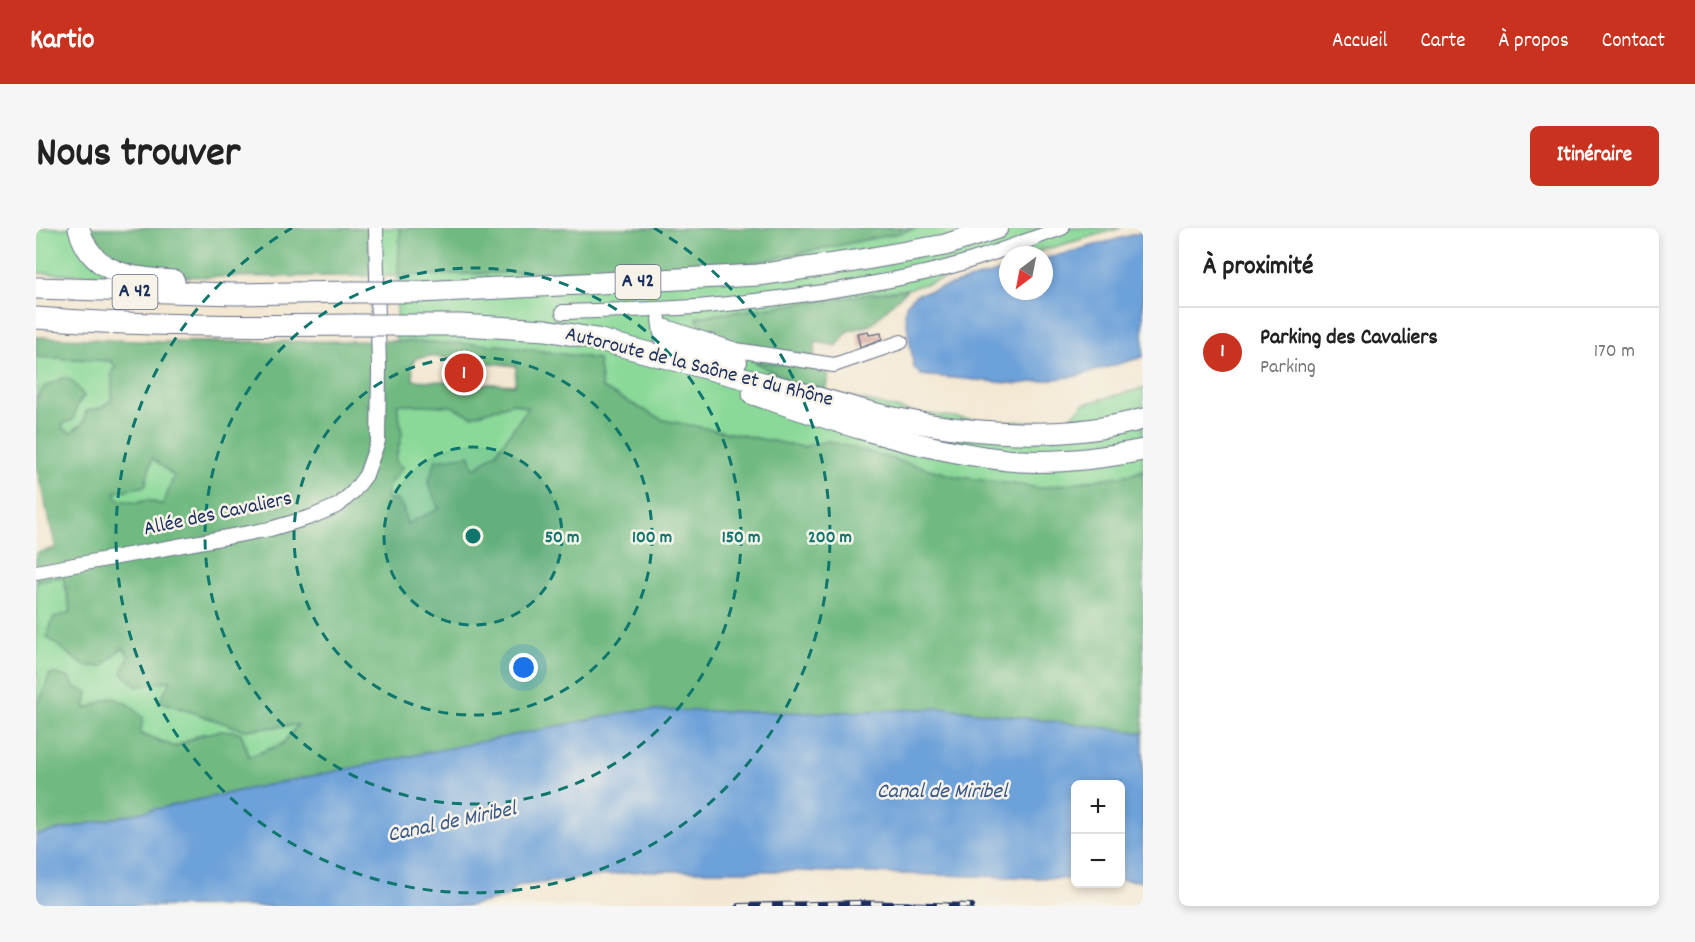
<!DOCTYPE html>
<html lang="fr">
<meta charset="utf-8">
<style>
body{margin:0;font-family:Dekko,sans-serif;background:#f6f6f6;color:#222}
.controls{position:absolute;right:18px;bottom:18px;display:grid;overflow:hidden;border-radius:9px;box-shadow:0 3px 9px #0003}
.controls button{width:54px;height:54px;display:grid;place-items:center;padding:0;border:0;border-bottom:2px solid #e0e0e0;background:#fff;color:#222;font:30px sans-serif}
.compass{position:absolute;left:963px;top:18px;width:54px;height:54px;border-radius:50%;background:#fff;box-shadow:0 3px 9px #0003;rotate:212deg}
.you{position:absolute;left:488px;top:440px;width:21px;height:21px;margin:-15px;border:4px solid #fff;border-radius:50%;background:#1a73e8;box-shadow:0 0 0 9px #1a73e833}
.badge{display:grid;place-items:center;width:39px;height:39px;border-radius:50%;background:#c8321e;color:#fff;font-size:20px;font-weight:700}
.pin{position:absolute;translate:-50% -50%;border:3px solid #fff;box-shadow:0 2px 6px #0006}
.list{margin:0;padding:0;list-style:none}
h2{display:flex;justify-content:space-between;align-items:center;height:78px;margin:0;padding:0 24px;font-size:26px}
h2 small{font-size:20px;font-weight:400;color:#767676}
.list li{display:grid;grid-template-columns:39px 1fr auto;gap:18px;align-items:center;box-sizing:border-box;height:90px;padding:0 24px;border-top:2px solid #e0e0e0}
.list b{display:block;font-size:22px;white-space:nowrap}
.list p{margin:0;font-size:20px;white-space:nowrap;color:#767676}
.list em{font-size:20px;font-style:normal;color:#767676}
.map{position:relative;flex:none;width:1107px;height:678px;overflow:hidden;border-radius:9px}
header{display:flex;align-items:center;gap:36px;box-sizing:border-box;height:84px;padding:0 30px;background:#c8321e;color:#fff}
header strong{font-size:28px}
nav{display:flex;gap:33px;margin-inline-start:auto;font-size:21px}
.intro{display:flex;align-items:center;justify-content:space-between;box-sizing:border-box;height:144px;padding:0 36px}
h1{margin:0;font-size:42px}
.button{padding:15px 27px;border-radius:9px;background:#c8321e;color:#fff;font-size:21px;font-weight:700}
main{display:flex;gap:36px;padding:0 36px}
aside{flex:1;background:#fff;border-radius:9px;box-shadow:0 3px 9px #0003}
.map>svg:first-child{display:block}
</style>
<header>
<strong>Kartio</strong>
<nav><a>Accueil</a><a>Carte</a><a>À propos</a><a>Contact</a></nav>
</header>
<div class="intro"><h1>Nous trouver</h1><a class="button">Itinéraire</a></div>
<main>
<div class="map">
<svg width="1107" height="678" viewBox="0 0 1107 678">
<rect width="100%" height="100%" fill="#f7f3e8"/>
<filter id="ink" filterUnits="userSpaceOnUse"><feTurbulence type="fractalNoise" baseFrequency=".0167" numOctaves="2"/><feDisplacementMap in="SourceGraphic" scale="12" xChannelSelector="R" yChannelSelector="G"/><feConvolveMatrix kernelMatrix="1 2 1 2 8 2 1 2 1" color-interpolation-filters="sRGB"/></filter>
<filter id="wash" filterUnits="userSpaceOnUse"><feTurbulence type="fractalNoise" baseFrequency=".008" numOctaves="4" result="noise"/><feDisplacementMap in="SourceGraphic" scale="24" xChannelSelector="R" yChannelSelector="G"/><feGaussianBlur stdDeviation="1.35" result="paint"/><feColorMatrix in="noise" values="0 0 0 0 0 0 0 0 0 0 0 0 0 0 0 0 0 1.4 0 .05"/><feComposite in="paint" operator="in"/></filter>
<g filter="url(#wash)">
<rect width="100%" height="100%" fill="#f3e7d1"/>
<g fill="#8ad998" stroke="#52847b" stroke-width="1.5">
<path d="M0 0H54L122 49 0 45Z"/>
<path d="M333 0H364L362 48 706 37 868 4 880 0H1085L990 27H972V32L872 61 661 89 778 129 777 141 767 138 720 134 757 155 876 184 941 192 1028 195 1048 176 1107 160V242L1097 246 1004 260 918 248 792 213 767 219 627 192 566 160 562 131 462 117 360 113 362 48H336Z"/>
<path d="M0 129 75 133 80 139 76 143V171L65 180 50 183 48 194 35 205 26 200 28 195 37 192 41 177 48 168H2L0 172Z"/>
<path d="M477 175 492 180 460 225 438 241 392 255 403 281 370 296 367 280 351 271 352 258 366 239 359 234 366 205 361 176 415 178 436 188Z"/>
<path d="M116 230 138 248 127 277 111 272 101 275 82 272 79 264 109 258Z"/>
<path d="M27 348 35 384 87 419 93 428 135 452 124 473 208 502 263 496 246 516 212 529 205 505 165 506 139 519 49 481 38 459 14 446 4 472 0 475V459L3 455 0 445V353Z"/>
</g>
<g fill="#6fb980" stroke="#45746f" stroke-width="1.5" fill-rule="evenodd">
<path d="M54 0H333L336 48 122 49 75 30 54 4Z"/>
<path d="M364 0H880L868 4 706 37 362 48Z"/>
<path d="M872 61 834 97 812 103 801 118 780 114 778 129 708 118 663 99 661 89Z"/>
<path d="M0 109 126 114 360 113 462 117 562 131 566 160 627 192 767 219 792 213 918 248 1004 260 1097 246 1107 242V505L909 480 788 485 602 482 217 560 0 607V475L4 472 14 446H22L35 451 38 459 52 464 49 481 77 469 94 477 107 490 104 506 139 519C160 509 181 498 205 505L213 529 246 516 262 497 208 502 123 473 135 452 101 459 86 445 93 428 87 419 66 439 47 437 11 409 17 390 35 384 27 349 0 353V325L20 320 0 238V172L8 159 29 149 36 153 48 168 41 177 37 192 28 195 26 200 35 205 48 194 50 183 65 180 76 171V143L80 139 75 133 0 129ZM394 128 480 138 479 157 377 152 376 136 380 130ZM477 175 492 180 460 225 438 241 434 227 400 232 392 255 403 281 371 296 367 280 361 272 351 271 352 258 366 239 359 234 366 205 361 176 415 178 436 188ZM116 230 138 248 127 277 111 272 101 275 83 272 79 264 109 258Z"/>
<path d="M718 134 767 138 793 146 789 163 757 155Z"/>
</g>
<g fill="#6da1d9" stroke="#44689c" stroke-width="1.5">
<path d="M1107 4V129L1041 148 982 156 885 147 878 140 869 85 870 77 879 67 972 41V63H1008V31Z"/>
<path d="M909 480 1107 505V653L1085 652 1084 556H1040L1039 651 760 643H607L480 658 471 669 432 678H0V607L217 560 602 482 788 485Z"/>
</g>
<g id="blocks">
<path fill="#d49b93" d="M832 103 833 107 845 105 846 111 824 119 821 105Z"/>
</g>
</g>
<g filter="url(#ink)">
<use href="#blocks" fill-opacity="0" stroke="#676f86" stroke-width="1.5"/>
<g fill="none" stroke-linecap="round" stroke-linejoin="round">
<g stroke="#676f86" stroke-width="16">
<g id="minor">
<path d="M527 84C575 82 624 82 672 78 744 71 817 61 888 45 935 35 981 16 1026 0"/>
<path d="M623 91 626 112 704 134"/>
<path d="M624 97 700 122 798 137 865 114"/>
<path d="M0 344 234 301 275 289 303 277 318 263 330 247 342 213 343 142 340 0"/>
</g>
</g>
<g stroke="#676f86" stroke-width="23">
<g id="highway">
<path d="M43 0C54 47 98 50 138 53"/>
<path d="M0 60 198 66 316 64"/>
<path d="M384 64 722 47 819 33 909 17 961 0"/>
<path d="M0 90C106 98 212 98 317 97"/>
<path d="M380 97H424L510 102 560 111C626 129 692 146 758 163 793 173 828 184 863 191 943 207 1028 213 1107 191"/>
<path d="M717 166C784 188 851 211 920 224 941 228 963 232 984 233 1025 235 1067 230 1107 222"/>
</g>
</g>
<use href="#minor" stroke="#fff" stroke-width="14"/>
<use href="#highway" stroke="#fff" stroke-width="21"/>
<g stroke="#1b2f5e" stroke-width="6">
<path id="rail" d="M703 678 820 675 936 678"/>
</g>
<use href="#rail" stroke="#f7f3e8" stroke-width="4" stroke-dasharray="11" stroke-linecap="butt"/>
<g stroke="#676f86" stroke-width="23" stroke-linecap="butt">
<g id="highway-bridge">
<path d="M316 64H384"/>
<path d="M317 97H380"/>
</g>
</g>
<use href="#highway-bridge" stroke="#fff" stroke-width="21"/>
</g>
</g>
<circle cx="437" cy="308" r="89" fill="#0f766e" fill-opacity=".12"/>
<g fill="none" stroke="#0f766e" stroke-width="3" stroke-dasharray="10 8">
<circle cx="437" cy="308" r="89"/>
<circle cx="437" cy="308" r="179"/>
<circle cx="437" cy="308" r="268"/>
<path d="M618 0A357 357 0 1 1 256 0"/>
</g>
<g text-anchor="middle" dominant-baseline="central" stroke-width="5" stroke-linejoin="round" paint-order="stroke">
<g fill="#f7f3e8" stroke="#5d6a87" stroke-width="1.5">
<rect x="579.5" y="37" width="45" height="34" rx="4.5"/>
<rect x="76.5" y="47" width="45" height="34" rx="4.5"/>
</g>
<g font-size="20" font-weight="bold" fill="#1b2f5e">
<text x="602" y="54">A 42</text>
<text x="99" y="64">A 42</text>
</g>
<g font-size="21" fill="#1b2f5e" stroke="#f7f3e8">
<text transform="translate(663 140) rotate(14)">Autoroute de la Saône et du Rhône</text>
<text transform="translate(182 287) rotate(-12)">Allée des Cavaliers</text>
</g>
<g font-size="22" font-style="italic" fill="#385789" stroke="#f7f3e8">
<text x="906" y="564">Canal de Miribel</text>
<text transform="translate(416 595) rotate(-12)">Canal de Miribel</text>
</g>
</g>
<circle cx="437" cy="308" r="9" fill="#0f766e" stroke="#f7f3e8" stroke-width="3"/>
<g font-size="18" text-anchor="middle" font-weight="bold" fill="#0f766e" stroke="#f7f3e8" stroke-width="5" stroke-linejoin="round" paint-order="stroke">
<text x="526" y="314">50 m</text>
<text x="616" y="314">100 m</text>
<text x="705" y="314">150 m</text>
<text x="794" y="314">200 m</text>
</g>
</svg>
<div class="controls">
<button>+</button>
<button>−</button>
</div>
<svg class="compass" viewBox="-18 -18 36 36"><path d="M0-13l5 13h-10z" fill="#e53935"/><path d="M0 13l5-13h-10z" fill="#767676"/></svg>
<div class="you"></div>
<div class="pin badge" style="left:428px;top:145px">1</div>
</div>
<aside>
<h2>À proximité<small></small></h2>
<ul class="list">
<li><span class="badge">1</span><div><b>Parking des Cavaliers</b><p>Parking</p></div><em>170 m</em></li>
</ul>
</aside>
</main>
